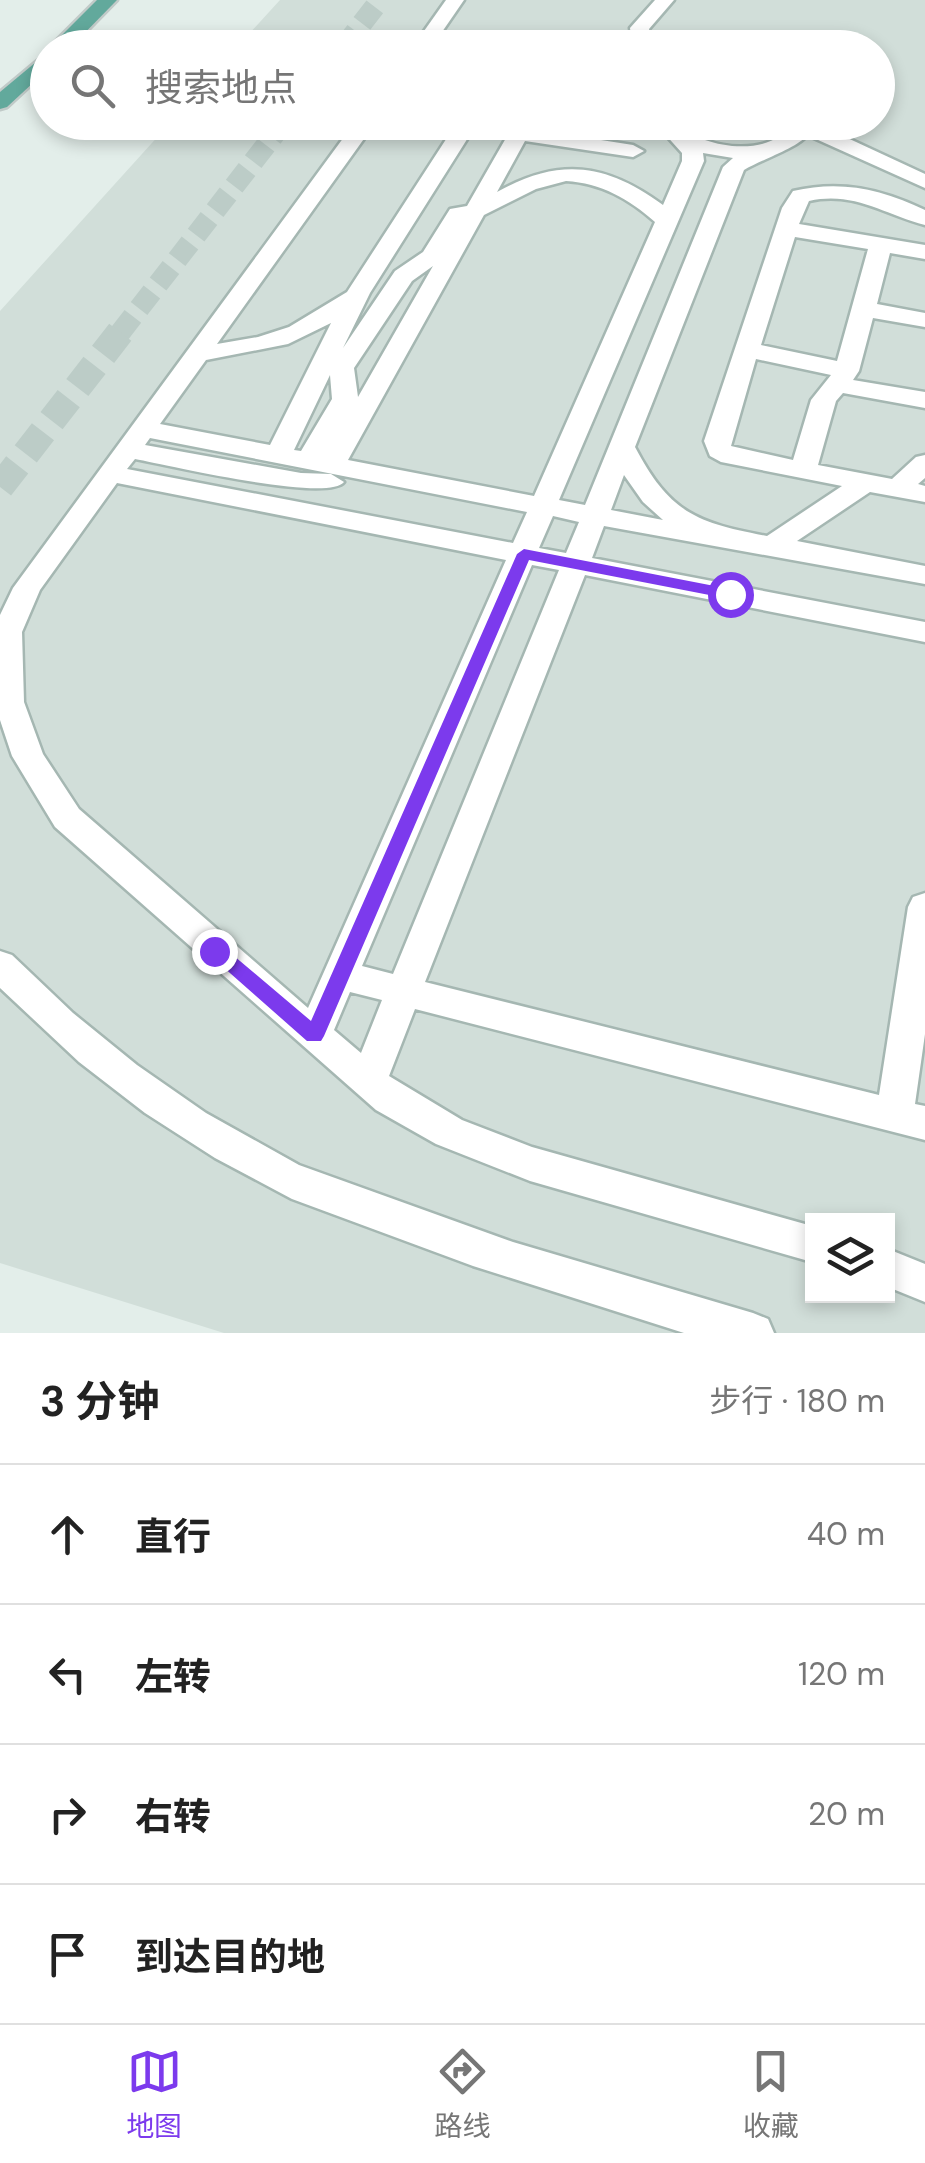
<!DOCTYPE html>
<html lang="zh">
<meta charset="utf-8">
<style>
body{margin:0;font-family:"DM Sans","Noto Sans SC",sans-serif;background:#f2f2f2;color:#222}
.controls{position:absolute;right:30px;bottom:30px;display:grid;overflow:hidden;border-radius:0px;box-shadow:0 5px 15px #0003}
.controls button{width:90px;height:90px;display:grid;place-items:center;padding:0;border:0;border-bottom:2px solid #e0e0e0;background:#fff;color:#222;font:50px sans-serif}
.stop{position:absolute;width:30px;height:30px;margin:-22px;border:8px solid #7c3aed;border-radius:50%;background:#fff}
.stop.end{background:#7c3aed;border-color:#fff;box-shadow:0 2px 10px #0008}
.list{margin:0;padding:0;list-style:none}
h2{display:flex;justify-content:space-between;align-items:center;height:130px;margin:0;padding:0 40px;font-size:42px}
h2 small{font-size:32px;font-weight:400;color:#767676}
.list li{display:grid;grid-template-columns:65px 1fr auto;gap:30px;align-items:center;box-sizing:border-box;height:140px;padding:0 40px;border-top:2px solid #e0e0e0}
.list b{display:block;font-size:38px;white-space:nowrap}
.list em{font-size:32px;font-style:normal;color:#767676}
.icon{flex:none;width:55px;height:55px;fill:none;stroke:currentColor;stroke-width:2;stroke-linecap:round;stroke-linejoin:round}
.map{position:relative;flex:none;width:925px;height:1333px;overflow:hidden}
.search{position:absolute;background:#fff;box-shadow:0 5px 15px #0003;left:30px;right:30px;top:30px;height:110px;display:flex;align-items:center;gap:25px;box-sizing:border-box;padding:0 35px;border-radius:55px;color:#767676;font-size:38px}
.sheet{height:690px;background:#fff}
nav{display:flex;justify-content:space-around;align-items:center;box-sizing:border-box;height:140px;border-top:2px solid #e0e0e0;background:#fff;font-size:28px;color:#767676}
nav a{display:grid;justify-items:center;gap:5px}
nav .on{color:#7c3aed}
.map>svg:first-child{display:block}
</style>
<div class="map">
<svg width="925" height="1333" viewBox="0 0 925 1333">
<rect width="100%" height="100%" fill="#e3eeea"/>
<path fill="#d1ded9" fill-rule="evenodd" d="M280 0H925V1333H224L0 1263V311L170 123 878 122V48L237 47ZM812 1220H888V1296H812Z"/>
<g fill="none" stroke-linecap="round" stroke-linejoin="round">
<g stroke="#bcccc7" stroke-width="21" stroke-dasharray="21 10" stroke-linecap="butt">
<path d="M343 48 380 0"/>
<path d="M120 333 284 122"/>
</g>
<path stroke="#bcccc7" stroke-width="28" stroke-dasharray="28 14" stroke-linecap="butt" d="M0 487 122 330"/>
<g stroke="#a5b7b2" stroke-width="5">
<g id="minor">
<path d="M446 0H464L431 48H412Z"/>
<path d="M655 0H674L649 29 653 48H633L630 28Z"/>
<path d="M355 122H376L217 344 258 337 289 327 347 292 452 130 440 127 437 122H485L633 145 644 151 633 157 525 141 497 192C559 157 606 163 663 205L682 161V153L654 122C679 122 683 133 705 140 733 150 777 151 792 122H813L925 174V188L807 135C798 148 760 160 744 170L635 447C670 514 698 523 767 536L842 486 721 462 710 456 704 441 782 208 793 191C841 180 881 189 925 210V225C883 214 854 191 809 201L799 224 925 245V259L890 253 877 304 925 313V327L873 318 859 371 853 380 925 392V408L843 393 836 401 818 465 892 479 916 457 925 455V478L918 484 925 486V502L870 492 797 541 925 566V584L604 526 592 558 925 622V642L585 575 425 982 879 1095 908 907 913 897 925 893V1034L915 1104 925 1106V1140L415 1009 389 1076 462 1120 532 1147 812 1226V1262L530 1181 436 1144 376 1110 55 827 12 756 0 720V615L13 588ZM471 133 506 138 467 206 450 209 423 252 395 271 343 348 370 293ZM703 153 733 158 723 167 585 505 559 500 704 161ZM566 181C601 183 629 199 655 222L534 496 348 460 484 215 536 189ZM795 237 868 249 837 361 761 345ZM433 266 358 397 354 368 412 281ZM331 323 270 445 160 424 206 360 288 344ZM756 359 831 375 811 400 793 460 731 446ZM330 375 332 399 301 451 294 450ZM150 438 527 512 513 543 127 469 135 459C167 465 328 503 344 482L331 474 301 473 145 445ZM624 475 643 502 663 520 611 510ZM117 483 506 560 308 1008 79 809 43 754 24 702 22 632 40 590ZM553 516 579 522 566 553 539 548ZM532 565 559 570 393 974 362 966ZM350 992 382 1000 361 1053 334 1030Z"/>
<path d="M0 951 12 955 73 1013 137 1065 206 1113 299 1165 513 1242 753 1313 768 1319 774 1333H684L473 1266 292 1199 215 1158 145 1113 79 1062 0 988Z"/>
<path d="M888 1249 925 1264V1302L888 1287Z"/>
</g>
</g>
<g stroke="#c1cac8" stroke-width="5">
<g id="major">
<path d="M97 0H117L70 48H49Z"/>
<path d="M48 52V69L7 107 0 109V92Z"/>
</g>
</g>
<use href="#minor" fill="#fff" fill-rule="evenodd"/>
<use href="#major" fill="#62a99c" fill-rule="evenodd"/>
</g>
<path fill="#7c3aed" d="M524 549 730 589 738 594 730 599 529 560 324 1036 321 1041H307L205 951 214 943 221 945 311 1021 517 554Z"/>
</svg>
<div class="controls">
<button><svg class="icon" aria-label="layers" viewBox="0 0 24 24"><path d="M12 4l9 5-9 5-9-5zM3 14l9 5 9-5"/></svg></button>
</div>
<div class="stop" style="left:730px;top:594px"></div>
<div class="stop end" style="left:214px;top:951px"></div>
<div class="search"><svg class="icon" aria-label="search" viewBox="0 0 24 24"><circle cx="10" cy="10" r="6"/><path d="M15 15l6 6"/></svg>搜索地点</div>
</div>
<section class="sheet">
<h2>3 分钟<small>步行 · 180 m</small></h2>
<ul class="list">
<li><svg class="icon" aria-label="ahead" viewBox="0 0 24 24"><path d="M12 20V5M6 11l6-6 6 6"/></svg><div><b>直行</b></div><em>40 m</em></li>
<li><svg class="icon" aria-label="left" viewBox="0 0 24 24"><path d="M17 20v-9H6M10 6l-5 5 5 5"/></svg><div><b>左转</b></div><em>120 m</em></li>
<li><svg class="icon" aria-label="right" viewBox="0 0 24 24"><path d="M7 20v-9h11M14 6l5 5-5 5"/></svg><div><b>右转</b></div><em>20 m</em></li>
<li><svg class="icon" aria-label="arrive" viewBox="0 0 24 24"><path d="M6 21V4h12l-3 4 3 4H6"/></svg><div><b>到达目的地</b></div></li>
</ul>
</section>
<nav>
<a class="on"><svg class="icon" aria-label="map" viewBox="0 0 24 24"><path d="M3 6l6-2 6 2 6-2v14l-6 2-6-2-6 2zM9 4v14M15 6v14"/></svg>地图</a>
<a><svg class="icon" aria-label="directions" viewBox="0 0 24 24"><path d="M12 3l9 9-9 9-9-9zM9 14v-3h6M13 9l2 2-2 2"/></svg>路线</a>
<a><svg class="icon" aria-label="saved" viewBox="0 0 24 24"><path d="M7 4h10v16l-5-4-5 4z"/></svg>收藏</a>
</nav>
